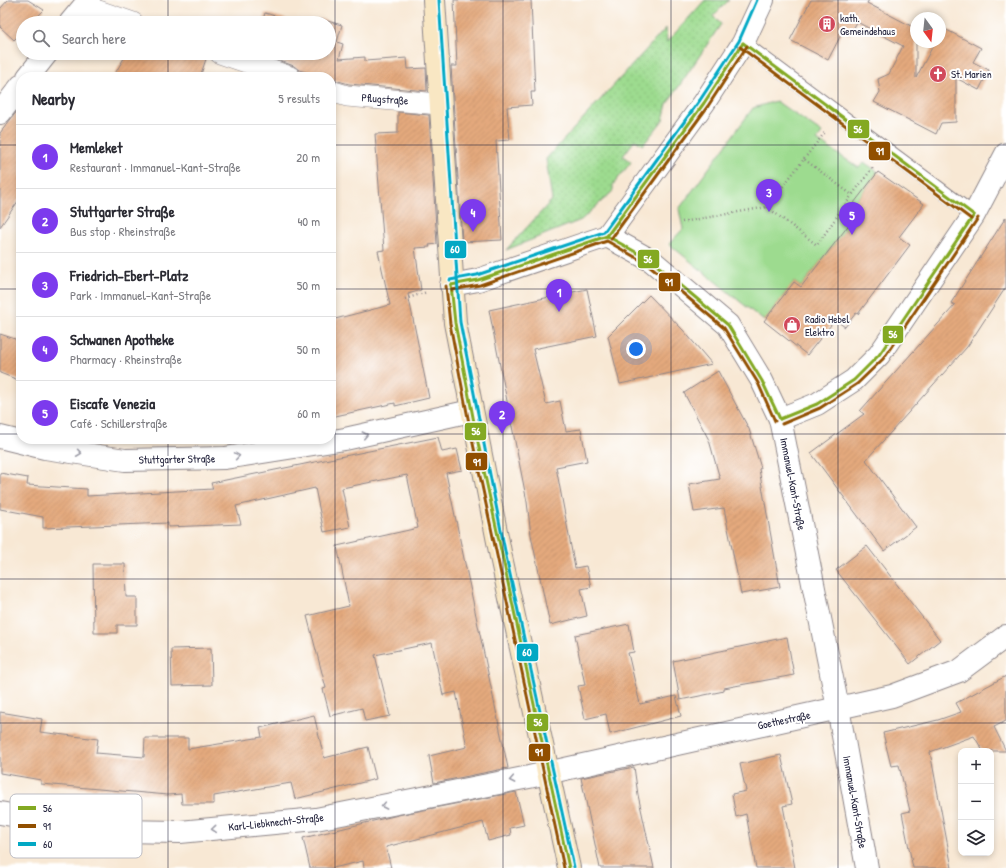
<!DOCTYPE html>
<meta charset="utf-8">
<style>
body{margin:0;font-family:"Patrick Hand",sans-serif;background:#f2f2f3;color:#2b2b33}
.controls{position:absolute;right:12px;bottom:12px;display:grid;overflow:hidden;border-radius:8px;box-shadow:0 2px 6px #0003}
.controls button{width:36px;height:36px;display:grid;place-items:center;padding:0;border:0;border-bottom:1px solid #e1e1e2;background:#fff;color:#2b2b33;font:20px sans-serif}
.compass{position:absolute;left:910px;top:12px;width:36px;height:36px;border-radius:50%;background:#fff;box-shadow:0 2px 6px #0003;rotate:165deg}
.you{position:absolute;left:636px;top:349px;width:14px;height:14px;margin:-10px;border:3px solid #fff;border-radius:50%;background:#1a73e8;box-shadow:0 0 0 6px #1a73e833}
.badge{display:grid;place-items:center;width:26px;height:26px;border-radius:50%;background:#7c3aed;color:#fff;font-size:13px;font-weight:700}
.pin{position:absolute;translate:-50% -33px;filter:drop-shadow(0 1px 2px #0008)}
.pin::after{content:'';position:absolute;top:21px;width:14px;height:12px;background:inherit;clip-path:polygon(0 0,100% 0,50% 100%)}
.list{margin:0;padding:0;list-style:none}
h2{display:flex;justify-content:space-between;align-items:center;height:52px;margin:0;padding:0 16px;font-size:17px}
h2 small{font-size:13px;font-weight:400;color:#7c7c81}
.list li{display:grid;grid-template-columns:26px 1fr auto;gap:12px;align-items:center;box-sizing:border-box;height:64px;padding:0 16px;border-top:1px solid #e1e1e2}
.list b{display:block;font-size:15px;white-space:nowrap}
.list p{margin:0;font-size:13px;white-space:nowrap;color:#7c7c81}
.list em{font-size:13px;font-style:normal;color:#7c7c81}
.icon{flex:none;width:22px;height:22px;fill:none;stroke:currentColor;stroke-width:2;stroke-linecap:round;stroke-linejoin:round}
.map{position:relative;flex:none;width:1006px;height:868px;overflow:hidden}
.search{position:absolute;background:#fff;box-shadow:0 2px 6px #0003;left:16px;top:16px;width:320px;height:44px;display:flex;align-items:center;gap:10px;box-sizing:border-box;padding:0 14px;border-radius:22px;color:#7c7c81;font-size:15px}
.panel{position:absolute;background:#fff;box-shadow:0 2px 6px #0003;left:16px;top:72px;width:320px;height:372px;border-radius:16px}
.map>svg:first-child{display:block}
</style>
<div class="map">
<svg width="1006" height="868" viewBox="0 0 1006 868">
<defs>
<pattern id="grass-dots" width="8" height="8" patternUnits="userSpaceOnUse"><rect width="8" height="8" fill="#9ddb8f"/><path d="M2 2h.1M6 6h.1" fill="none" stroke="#87bc7c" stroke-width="1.8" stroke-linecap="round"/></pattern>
<pattern id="building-hatch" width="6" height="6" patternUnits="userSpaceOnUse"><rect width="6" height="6" fill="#e4a97d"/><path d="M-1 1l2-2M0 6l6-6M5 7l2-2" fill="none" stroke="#c3916d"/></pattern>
</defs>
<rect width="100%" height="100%" fill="#fff"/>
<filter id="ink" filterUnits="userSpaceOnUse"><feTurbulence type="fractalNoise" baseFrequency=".025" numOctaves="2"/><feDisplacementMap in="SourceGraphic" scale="8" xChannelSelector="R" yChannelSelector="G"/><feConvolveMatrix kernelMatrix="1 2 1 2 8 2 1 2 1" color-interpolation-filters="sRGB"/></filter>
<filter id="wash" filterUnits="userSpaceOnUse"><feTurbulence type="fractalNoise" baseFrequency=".012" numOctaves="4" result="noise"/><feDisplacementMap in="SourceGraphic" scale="16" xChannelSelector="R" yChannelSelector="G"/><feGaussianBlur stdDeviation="0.9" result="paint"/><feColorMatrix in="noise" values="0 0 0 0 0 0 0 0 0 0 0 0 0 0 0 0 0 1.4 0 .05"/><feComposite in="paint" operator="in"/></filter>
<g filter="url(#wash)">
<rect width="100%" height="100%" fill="#f8e8d4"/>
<path fill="url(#grass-dots)" stroke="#607e65" d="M705 0H729L713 16 721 24 667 104 663 120 643 145 635 140 623 156 631 162 613 185V191L581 220 506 250 552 200 546 159 666 28 667 42Z"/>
<path fill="#9ddb8f" stroke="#607e65" d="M776 101 822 133 817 140 859 168 864 162 878 172 854 203 861 209 801 287 794 282 764 321 669 244 683 229 679 209 753 108Z"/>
<g id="blocks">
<g fill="url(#building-hatch)">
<path d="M8 0H28L44 10 31 23H23V31L14 40 0 27V9Z"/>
<path d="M454 0H531L535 92H531L532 105 507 107 510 140 496 141 502 240 462 242 451 66H457Z"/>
<path d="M811 0H869L867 3 913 27 916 21V78L935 42H940V33L943 28 981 48 973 62 989 70 979 90 956 78V122L941 123 936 134 874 102 880 92 878 79 889 74 903 46 857 22 850 35 843 31 828 60 790 40Z"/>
<path d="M265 13 300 23H262Z"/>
<path d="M320 19 342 25 337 42 343 44 339 59 365 57V61L407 58 408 69 426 68 427 91 349 84 331 79V77H323L299 70 294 66 257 53H329V23H319Z"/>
<path d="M127 53H208L200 77H113Z"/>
<path d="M21 106V197L0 227V133Z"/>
<path d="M398 112 429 115 437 244 429 245 430 247 415 248 421 290 408 294 429 398 395 406V403L331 417V320L390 305 378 251 384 250 375 134 398 133Z"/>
<path d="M878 172 924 204 899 237 910 245 858 314 856 313 845 327 835 320 807 355 764 321 794 282 801 287 861 209 854 203Z"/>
<path d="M1006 217V287L967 347 866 460 916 527 884 551 811 453 864 414 860 411 955 305 951 303Z"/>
<path d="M587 289 597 336 533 349 546 404 560 401 566 431 581 429 587 461 556 467 575 568 586 566 591 587 581 589 587 616 550 625 531 535 527 502 489 310Z"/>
<path d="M649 295 683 330 712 364 620 384 608 336Z"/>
<path d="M0 334 21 341V381L0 373Z"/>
<path d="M718 371 749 429 761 468 759 469 780 587 741 594 724 508 694 512 689 484 720 479 709 440 684 393Z"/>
<path d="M438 437 442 452 457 449 462 470 446 473 508 768 434 783 429 756 467 747 456 692 443 695 432 643 375 655 390 716 365 721 362 708 330 716 323 689 326 688 307 616 349 606 337 546 418 528 407 475 342 488 350 527 324 532 315 488 236 506 241 524 168 527V523L43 528V517L0 509V473L28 478 27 485 87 489V496L213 489 211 483Z"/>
<path d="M867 546 940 640 910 664 836 570Z"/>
<path d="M93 564H125L126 597H137V625H117V633H94Z"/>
<path d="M629 624 634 652 628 653 640 704 676 696 681 716 610 734 606 714 585 719 578 686 585 685 575 635Z"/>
<path d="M787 637 794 675 724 688V691L680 700 673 661Z"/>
<path d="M211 648 212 685 172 686 171 649Z"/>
<path d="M1006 676V721L994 727 1006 751H983L974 736 930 752 952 868H913L902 813 910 811 899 765 891 766 883 733 938 720 961 712 956 703Z"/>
<path d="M0 712 42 719 40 732 98 739 96 753 144 757 145 738H188V749L262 737 260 728 314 715 324 758 368 747 376 779 295 799 291 783 214 796V804H182L181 794 168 795 41 784V780L0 773Z"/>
<path d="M781 755 792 804 783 806 795 868H756L746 814 736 817 732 794 746 791 740 764Z"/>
<path d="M634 767 638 795 654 868H600L581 778Z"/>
<path d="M516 792 524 825 510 828 511 835 488 841 483 822 386 847 391 868H364L363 861 333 868H310L303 838 398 815Z"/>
</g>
</g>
</g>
<g filter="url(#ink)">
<use href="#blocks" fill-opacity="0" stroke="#8d8588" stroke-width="1"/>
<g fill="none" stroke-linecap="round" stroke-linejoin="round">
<g stroke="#8d8588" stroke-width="16">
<path id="service" d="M743 43 974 215"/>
</g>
<g stroke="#8d8588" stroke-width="22">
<g id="pedestrian">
<path d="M84 6 133 23"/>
<path d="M220 53 290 77"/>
<path d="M331 91 347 96 439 104"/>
</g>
</g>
<g stroke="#8d8588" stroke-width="24">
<g id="minor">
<path d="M70 23 89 0"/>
<path d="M28 77 47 53"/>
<path d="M0 113 21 86"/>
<path d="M607 236 704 103 743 43 763 0"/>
<path d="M451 285 478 280 607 236 652 261 728 325 762 381 780 419 838 708 867 868"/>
<path d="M780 419 817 404 854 380 879 355 974 215 1006 154"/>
<path d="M0 437 45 448 125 460 225 458 345 439 471 411"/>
<path d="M0 813 58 823 119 831 180 832 316 819 529 777 892 696 959 671 1006 636"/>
</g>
</g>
<g stroke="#8d8588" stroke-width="24">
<path id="secondary" d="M434 0 455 323 501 557 569 868"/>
</g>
<g stroke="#8d8588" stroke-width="2.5" stroke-dasharray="1 3" stroke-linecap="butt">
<path d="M804 159 826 131"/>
<path d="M767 207 817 245 852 195"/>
<path d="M682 222 767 207 804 159 852 195 874 166"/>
<path d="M405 299 427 292"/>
</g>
<use href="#service" stroke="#fff" stroke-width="14"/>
<use href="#pedestrian" stroke="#fff" stroke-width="21"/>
<use href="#minor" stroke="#fff" stroke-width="22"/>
<use href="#secondary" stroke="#f9e7c3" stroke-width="22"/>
<g stroke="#fff" stroke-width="6">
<g id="bus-1">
<path d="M743 43 974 215"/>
<path d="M607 236 704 103 743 43"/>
<path d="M451 285 455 323 477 438 569 868"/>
<path d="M451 285 478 280 607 236 652 261 728 325 762 381 780 419"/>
<path d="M780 419 817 404 854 380 879 355 974 215"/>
</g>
</g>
<g stroke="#fff" stroke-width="6">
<g id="bus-2">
<path d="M740 47 971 219"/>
<path d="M611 239 708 106 747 46"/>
<path d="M446 286 450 324 472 439 564 868"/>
<path d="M452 290 480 285 607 241 649 265 724 328 758 383 775 421"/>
<path d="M782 424 820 408 857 384 883 359 978 218"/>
</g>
</g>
<g stroke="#fff" stroke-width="6">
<g id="bus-3">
<path d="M439 0 460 322 506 556 574 867"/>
<path d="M450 280 477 275 604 232 700 100 739 41 757 0"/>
</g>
</g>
<use href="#bus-1" stroke="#83a922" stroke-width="3"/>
<use href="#bus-2" stroke="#914f00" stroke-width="3"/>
<use href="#bus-3" stroke="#02a8c4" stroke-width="3"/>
</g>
<defs><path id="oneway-chevron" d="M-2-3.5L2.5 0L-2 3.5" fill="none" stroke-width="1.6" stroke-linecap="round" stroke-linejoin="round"/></defs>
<g stroke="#9c9ca7">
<use href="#oneway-chevron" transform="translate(365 435) rotate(-13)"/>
<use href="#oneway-chevron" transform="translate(79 453) rotate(8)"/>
<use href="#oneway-chevron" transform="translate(237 456) rotate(-9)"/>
<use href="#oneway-chevron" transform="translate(512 780) rotate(169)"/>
<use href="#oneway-chevron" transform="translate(384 806) rotate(169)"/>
<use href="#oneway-chevron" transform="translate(214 829) rotate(175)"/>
</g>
</g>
<path fill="none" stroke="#22223b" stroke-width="1" stroke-opacity="0.55" d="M168 0V23M335 0V868M503 0V868M671 0V868M838 0V868M168 53V77M0 145H21M331 145H1006M0 289H21M331 289H1006M0 434H21M331 434H1006M168 439V868M0 579H1006M0 723H1006"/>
<defs>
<g id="building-disc" transform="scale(0.9)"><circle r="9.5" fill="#d1495b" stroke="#fff"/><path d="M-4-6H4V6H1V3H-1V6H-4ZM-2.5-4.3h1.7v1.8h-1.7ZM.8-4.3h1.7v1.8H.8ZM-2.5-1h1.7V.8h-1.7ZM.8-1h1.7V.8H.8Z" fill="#fff"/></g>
<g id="church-disc" transform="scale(0.9)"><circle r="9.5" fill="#d1495b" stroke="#fff"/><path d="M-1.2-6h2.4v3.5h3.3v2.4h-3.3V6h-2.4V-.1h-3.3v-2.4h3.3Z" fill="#fff"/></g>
<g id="shop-disc" transform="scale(0.9)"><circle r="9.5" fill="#d1495b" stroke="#fff"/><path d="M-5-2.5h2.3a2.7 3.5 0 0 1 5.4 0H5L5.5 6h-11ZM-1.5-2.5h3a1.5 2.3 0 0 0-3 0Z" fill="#fff"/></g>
</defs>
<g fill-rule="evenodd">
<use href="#building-disc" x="827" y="24"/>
<use href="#church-disc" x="938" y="74"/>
<use href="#shop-disc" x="792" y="325"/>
</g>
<g text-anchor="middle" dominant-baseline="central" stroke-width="4" stroke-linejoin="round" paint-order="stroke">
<g font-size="11" fill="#22223b" stroke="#fff" text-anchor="start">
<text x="840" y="18">kath.<tspan x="840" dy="13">Gemeindehaus</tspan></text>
<text x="951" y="74">St. Marien</text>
<text x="805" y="319">Radio Hebel<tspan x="805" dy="13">Elektro</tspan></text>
</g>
<g font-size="11" fill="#22223b" stroke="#fff">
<text transform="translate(385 99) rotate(4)">Pflugstraße</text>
<text transform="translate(177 459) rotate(-1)">Stuttgarter Straße</text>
<text transform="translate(793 484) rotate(79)">Immanuel-Kant-Straße</text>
<text transform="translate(784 720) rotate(-12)">Goethestraße</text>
<text transform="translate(855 802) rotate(80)">Immanuel-Kant-Straße</text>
<text transform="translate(276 822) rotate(-6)">Karl-Liebknecht-Straße</text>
</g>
</g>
<rect x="10" y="794" width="132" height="64" rx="6" fill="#fff" stroke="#bdbdc4" stroke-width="1"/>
<rect x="18" y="806" width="18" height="4" fill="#83a922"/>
<rect x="18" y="824" width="18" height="4" fill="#914f00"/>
<rect x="18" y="842" width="18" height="4" fill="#02a8c4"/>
<g font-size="11" fill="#22223b">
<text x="43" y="812">56</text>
<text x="43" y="830">91</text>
<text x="43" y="848">60</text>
</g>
<g stroke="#fff" stroke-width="1.5">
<rect x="847" y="119" width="23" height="20" rx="4" fill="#83a922"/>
<rect x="868" y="141" width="23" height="20" rx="4" fill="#914f00"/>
<rect x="444" y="240" width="23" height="19" rx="4" fill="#02a8c4"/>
<rect x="637" y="249" width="23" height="20" rx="4" fill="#83a922"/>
<rect x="658" y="272" width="23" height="20" rx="4" fill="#914f00"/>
<rect x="882" y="325" width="22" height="19" rx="4" fill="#83a922"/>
<rect x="464" y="422" width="23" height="19" rx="4" fill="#83a922"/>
<rect x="465" y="452" width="23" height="19" rx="4" fill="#914f00"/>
<rect x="516" y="643" width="23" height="19" rx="4" fill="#02a8c4"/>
<rect x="526" y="713" width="23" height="19" rx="4" fill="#83a922"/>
<rect x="528" y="743" width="23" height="19" rx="4" fill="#914f00"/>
</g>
<g font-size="11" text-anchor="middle" font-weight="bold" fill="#fff">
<text x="858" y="133">56</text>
<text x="880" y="155">91</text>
<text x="455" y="253">60</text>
<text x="648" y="263">56</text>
<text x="669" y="286">91</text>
<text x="893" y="338">56</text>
<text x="476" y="435">56</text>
<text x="477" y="466">91</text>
<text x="527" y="656">60</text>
<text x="538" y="726">56</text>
<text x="539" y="756">91</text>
</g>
</svg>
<div class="controls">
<button>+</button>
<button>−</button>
<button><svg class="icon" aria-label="layers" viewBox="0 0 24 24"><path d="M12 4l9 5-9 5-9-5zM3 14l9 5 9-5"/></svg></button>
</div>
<svg class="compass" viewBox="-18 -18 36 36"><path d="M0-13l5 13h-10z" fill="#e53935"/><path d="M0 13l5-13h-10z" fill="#7c7c81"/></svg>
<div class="you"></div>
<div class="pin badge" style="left:559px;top:312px">1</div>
<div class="pin badge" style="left:502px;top:434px">2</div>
<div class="pin badge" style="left:769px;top:212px">3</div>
<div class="pin badge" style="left:473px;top:232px">4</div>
<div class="pin badge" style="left:852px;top:235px">5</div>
<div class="search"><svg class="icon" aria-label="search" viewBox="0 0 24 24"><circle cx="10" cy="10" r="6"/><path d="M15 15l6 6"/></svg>Search here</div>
<section class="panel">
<h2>Nearby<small>5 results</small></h2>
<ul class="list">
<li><span class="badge">1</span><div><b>Memleket</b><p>Restaurant · Immanuel-Kant-Straße</p></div><em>20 m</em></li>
<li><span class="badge">2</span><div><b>Stuttgarter Straße</b><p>Bus stop · Rheinstraße</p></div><em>40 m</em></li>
<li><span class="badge">3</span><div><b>Friedrich-Ebert-Platz</b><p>Park · Immanuel-Kant-Straße</p></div><em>50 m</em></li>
<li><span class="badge">4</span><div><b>Schwanen Apotheke</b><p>Pharmacy · Rheinstraße</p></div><em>50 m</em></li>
<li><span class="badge">5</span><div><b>Eiscafe Venezia</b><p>Café · Schillerstraße</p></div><em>60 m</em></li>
</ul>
</section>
</div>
